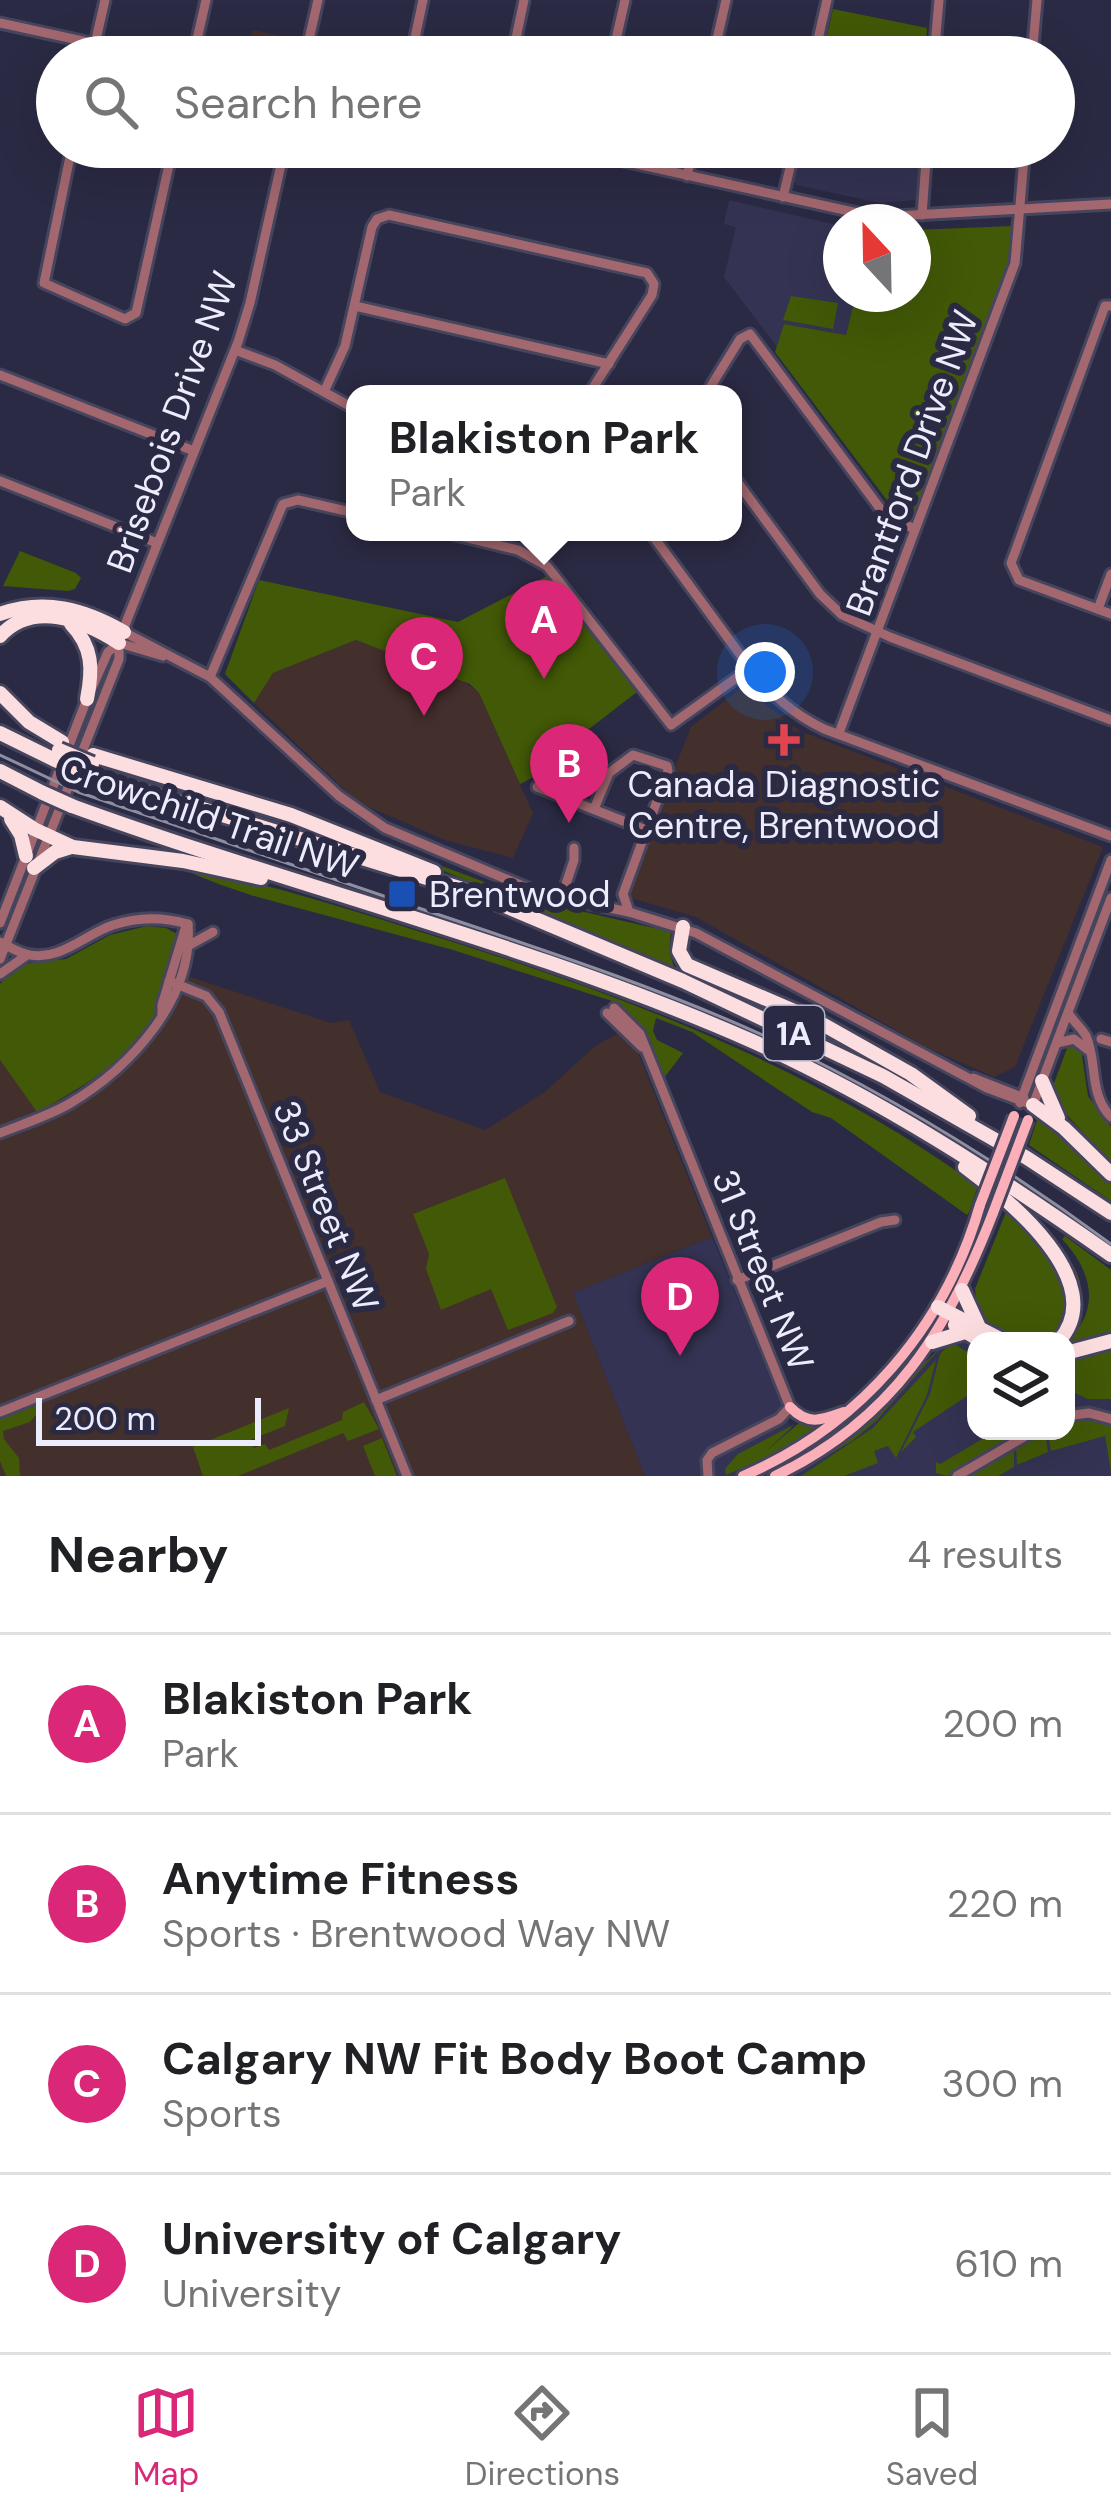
<!DOCTYPE html>
<meta charset="utf-8">
<style>
body{margin:0;font-family:"DM Sans",sans-serif;background:#f6f6f6;color:#202124}
.controls{position:absolute;right:36px;bottom:36px;display:grid;overflow:hidden;border-radius:24px;box-shadow:0 12px 48px #0002}
.controls button{width:108px;height:108px;display:grid;place-items:center;padding:0;border:0;border-bottom:3px solid #e0e0e0;background:#fff;color:#202124;font:60px sans-serif}
.compass{position:absolute;left:823px;top:204px;width:108px;height:108px;border-radius:50%;background:#fff;box-shadow:0 12px 48px #0002;rotate:338deg}
.scale{position:absolute;left:36px;bottom:30px;width:225px;box-sizing:border-box;padding-left:12px;border:6px solid #ececfd;border-top:0;font-size:33px;line-height:42px;white-space:nowrap;color:#ececfd;-webkit-text-stroke:9px #2b2a44;paint-order:stroke}
.you{position:absolute;left:765px;top:672px;width:42px;height:42px;margin:-30px;border:9px solid #fff;border-radius:50%;background:#1a73e8;box-shadow:0 0 0 18px #1a73e833}
.badge{display:grid;place-items:center;width:78px;height:78px;border-radius:50%;background:#db2777;color:#fff;font-size:39px;font-weight:700}
.pin{position:absolute;translate:-50% -99px;filter:drop-shadow(0 3px 6px #0008)}
.pin::after{content:'';position:absolute;top:63px;width:42px;height:36px;background:inherit;clip-path:polygon(0 0,100% 0,50% 100%)}
.popup{position:absolute;left:346px;top:385px;width:396px;height:156px;box-sizing:border-box;display:grid;place-content:center;border-radius:24px;background:#fff;filter:drop-shadow(0 3px 9px #0005);font-size:39px;white-space:nowrap;color:#757577}
.popup b{font-size:45px;color:#202124}
.popup::after{content:'';position:absolute;left:50%;top:100%;margin-left:-24px;border:24px solid transparent;border-top-color:#fff}
.list{margin:0;padding:0;list-style:none}
h2{display:flex;justify-content:space-between;align-items:center;height:156px;margin:0;padding:0 48px;font-size:51px}
h2 small{font-size:39px;font-weight:400;color:#757577}
.list li{display:grid;grid-template-columns:78px 1fr auto;gap:36px;align-items:center;box-sizing:border-box;height:180px;padding:0 48px;border-top:3px solid #e0e0e0}
.list b{display:block;font-size:45px;white-space:nowrap}
.list p{margin:0;font-size:39px;white-space:nowrap;color:#757577}
.list em{font-size:39px;font-style:normal;color:#757577}
.icon{flex:none;width:66px;height:66px;fill:none;stroke:currentColor;stroke-width:2;stroke-linecap:round;stroke-linejoin:round}
.map{position:relative;flex:none;width:1111px;height:1476px;overflow:hidden}
.search{position:absolute;background:#fff;box-shadow:0 12px 48px #0002;left:36px;right:36px;top:36px;height:132px;display:flex;align-items:center;gap:30px;box-sizing:border-box;padding:0 42px;border-radius:66px;color:#757577;font-size:45px}
.sheet{height:876px;background:#fff}
nav{display:flex;justify-content:space-around;align-items:center;box-sizing:border-box;height:168px;border-top:3px solid #e0e0e0;background:#fff;font-size:33px;color:#757577}
nav a{display:grid;justify-items:center;gap:6px}
nav .on{color:#db2777}
.map>svg:first-child{display:block}
</style>
<div class="map">
<svg width="1111" height="1476" viewBox="0 0 1111 1476">
<rect width="100%" height="100%" fill="#2b2a44"/>
<g fill="#432f2b">
<path d="M253 30 364 54 363 57H247Z"/>
<path d="M356 640 457 676 479 693 533 813 513 858 445 840 369 807 350 795 254 703 273 673Z"/>
<path d="M743 687 800 731 1103 847 1015 1067 994 1077 928 1048 696 917 624 896 691 727Z"/>
<path d="M190 977 331 1023 349 1020 380 1092 485 1130 545 1092 594 1047 620 1032 637 1050 712 1237 573 1293 645 1476H0V1060L37 1111 80 1089 104 1070 147 1029 165 983Z"/>
</g>
<g fill="#343353">
<path d="M802 147H919L916 200 880 203 796 185 794 182Z"/>
<path d="M729 200 841 226V294H856L846 335 785 324 777 347 724 277 736 227 724 224Z"/>
<path d="M712 1237 806 1465 869 1420 948 1339 976 1345V1431H1066V1358L1111 1345V1476H645L573 1293Z"/>
</g>
<g fill="#425907">
<path d="M833 9 927 28 925 57H822Z"/>
<path d="M1013 226 1011 260 915 513 906 519 899 516 775 352 784 324 846 335 856 294H913V230Z"/>
<path d="M791 296 838 303 833 329 783 320Z"/>
<path d="M20 551 76 573 81 578 75 589 68 591 3 586Z"/>
<path d="M547 576 637 692 563 749 547 777H534L520 784 479 693 470 684 356 640 273 673 254 703 225 674 259 580 458 622Z"/>
<path d="M434 863 533 900 671 932 669 951 674 967 432 866Z"/>
<path d="M182 867C275 884 363 914 453 942 639 1001 818 1071 978 1186L969 1212 967 1215 831 1118 812 1112 692 1032 656 1018 653 1031 657 1040 683 1053 664 1078C652 1048 641 1019 612 1001L453 950 254 896C238 891 188 874 182 867Z"/>
<path d="M147 926 166 928 179 935C172 959 167 985 158 1008 141 1054 78 1090 37 1112L0 1060V984L12 970 23 964 66 959 110 935Z"/>
<path d="M1069 1043 1081 1049 1088 1096 1111 1127V1163L1056 1103 1053 1086Z"/>
<path d="M1038 1117 1111 1180V1201L1029 1145Z"/>
<path d="M505 1178 557 1307 553 1313 508 1330 491 1289 441 1310 426 1269 429 1254 413 1214Z"/>
<path d="M1008 1207C1031 1225 1063 1243 1076 1271 1096 1312 1053 1353 1011 1340 1000 1336 989 1327 978 1321L975 1289Z"/>
<path d="M1065 1236 1111 1270V1335L1066 1349V1342C1102 1310 1092 1271 1062 1239Z"/>
<path d="M948 1339 877 1420 852 1441 796 1474 869 1420Z"/>
<path d="M952 1342 976 1358V1390L913 1432 916 1437 901 1452 930 1394 940 1354Z"/>
<path d="M1111 1345V1399H1088L1066 1389V1358Z"/>
<path d="M936 1360 927 1395 896 1458 888 1446 874 1451 878 1463 844 1476H801L873 1428Z"/>
<path d="M364 1402 379 1429 348 1441 343 1433 238 1476H203L193 1447 289 1408 285 1426 248 1441 254 1448 265 1444 269 1450 342 1420 343 1412Z"/>
<path d="M36 1405 40 1410 30 1422 3 1431 4 1439 19 1458 20 1476H6L0 1461V1419Z"/>
<path d="M1081 1418 1111 1425V1471L1105 1436 1051 1451 1047 1431H1066V1421Z"/>
<path d="M795 1424 764 1453 798 1424 817 1427 776 1453 726 1475 725 1469 738 1454Z"/>
<path d="M996 1431H1009L1012 1438 947 1476 936 1473V1462L940 1464Z"/>
<path d="M1045 1431 1048 1452 1017 1465 1016 1448Z"/>
<path d="M382 1438 397 1476H375L363 1446Z"/>
<path d="M1014 1449V1467L998 1476H968Z"/>
</g>
<g fill="none" stroke-linecap="round" stroke-linejoin="round">
<g stroke="#46455e" stroke-width="15">
<g id="minor">
<path d="M0 23 156 57"/>
<path d="M92 57 105 0"/>
<path d="M193 57 206 0"/>
<path d="M305 57 318 0"/>
<path d="M411 57 423 0"/>
<path d="M512 57 524 0"/>
<path d="M612 57 625 0"/>
<path d="M713 57 726 0"/>
<path d="M814 57 827 0"/>
<path d="M934 57 939 0"/>
<path d="M1032 57 1037 0"/>
<path d="M72 147 44 283 125 319 136 313 173 147"/>
<path d="M560 147 876 217 1111 204"/>
<path d="M687 176 694 147"/>
<path d="M783 197 795 147"/>
<path d="M922 215 927 147"/>
<path d="M355 306 609 364"/>
<path d="M1111 306H1105L1011 563 1019 580 1111 614"/>
<path d="M235 350 275 365 355 409"/>
<path d="M0 375 194 451"/>
<path d="M324 392 345 346 372 227 377 219 389 215 647 273 654 284 652 295 589 394"/>
<path d="M706 394 740 339 750 334 879 507 891 519 915 529"/>
<path d="M733 476 820 594 842 615 890 637 1111 720"/>
<path d="M0 481 157 543"/>
<path d="M443 532 518 550 547 566 671 725 750 668"/>
<path d="M650 532 750 668C772 695 793 714 824 729L1111 836"/>
<path d="M1098 609 1111 574"/>
<path d="M124 632 210 677 339 796 385 828 542 894 629 912 696 933 987 1088 1033 1105"/>
<path d="M119 643 163 656"/>
<path d="M210 677 283 504 298 500 355 513"/>
<path d="M839 733 1015 263 1025 147"/>
<path d="M537 787 646 830"/>
<path d="M594 809 609 773 633 755 667 766 668 771 623 894 629 912"/>
<path d="M561 899 574 860V848"/>
<path d="M0 923 87 699 108 652 119 643"/>
<path d="M0 942C8 946 17 952 26 954 59 963 85 934 113 925 137 917 164 917 188 924"/>
<path d="M186 947 213 932"/>
<path d="M0 959 119 659V643L127 620 238 342 250 303 285 147"/>
<path d="M0 974 27 955"/>
<path d="M169 981 206 996 219 1012 407 1476"/>
<path d="M614 1008 640 1034 790 1407 779 1419 712 1453 707 1460 708 1476"/>
<path d="M607 1013 642 1047"/>
<path d="M1068 1013C1073 1021 1081 1027 1086 1036 1098 1062 1088 1093 1111 1117"/>
<path d="M162 1015V1005L185 929"/>
<path d="M1101 1039 1111 1042"/>
<path d="M1057 1043 1074 1039 1088 1050"/>
<path d="M973 1078 1024 1098"/>
<path d="M1020 1103 1111 860"/>
<path d="M1033 1105 1111 898"/>
<path d="M0 1133C23 1124 48 1116 69 1104 130 1068 194 999 188 924"/>
<path d="M737 1280 881 1222 895 1220"/>
<path d="M376 1400 569 1321"/>
<path d="M0 1412 328 1281"/>
<path d="M1066 1416 1089 1413 1111 1419"/>
<path d="M957 1476 1034 1431"/>
</g>
</g>
<g stroke="#46455e" stroke-width="16">
<g id="major">
<path d="M790 1407C808 1426 822 1420 844 1412"/>
<path d="M743 1476C860 1426 945 1327 980 1205"/>
<path d="M775 1476C893 1420 948 1330 993 1213"/>
</g>
</g>
<g stroke="#46455e" stroke-width="20">
<g id="highway">
<path d="M0 614C44 598 84 609 124 632"/>
<path d="M71 624C93 647 93 669 87 699"/>
<path d="M0 636C33 600 83 620 119 643"/>
<path d="M0 693 29 722 62 742"/>
<path d="M0 733 55 760"/>
<path d="M93 755 291 815 434 872"/>
<path d="M0 771 43 793"/>
<path d="M86 773 469 891 683 981 883 1076 1027 1158 1111 1213"/>
<path d="M72 806C297 888 532 944 752 1041 879 1098 997 1175 1111 1255"/>
<path d="M0 807 34 829 73 847 183 861 261 878"/>
<path d="M11 819 21 835 26 856"/>
<path d="M34 868 55 852 71 847"/>
<path d="M683 927 679 951 687 965 815 1020 911 1074 969 1116"/>
<path d="M1042 1081 1058 1118"/>
<path d="M1033 1105 1064 1128 1111 1174"/>
<path d="M965 1167C1009 1200 1111 1282 1059 1341"/>
<path d="M962 1290 978 1325"/>
<path d="M938 1307 1004 1341"/>
<path d="M955 1325 981 1341"/>
<path d="M932 1342 965 1332"/>
<path d="M1066 1353 1111 1341"/>
</g>
</g>
<use href="#minor" stroke="#a3676f" stroke-width="9"/>
<use href="#major" stroke="#fbb0b9" stroke-width="10"/>
<use href="#highway" stroke="#fcdde0" stroke-width="14"/>
<path stroke="#8e8ea3" stroke-width="3" d="M0 755 78 792C190 830 303 868 416 907 534 947 653 985 767 1037 888 1094 1003 1164 1111 1244"/>
<g stroke="#46455e" stroke-width="16" stroke-linecap="butt">
<g id="major-bridge">
<path d="M980 1205 1014 1116"/>
<path d="M993 1213 1028 1120"/>
</g>
</g>
<g stroke="#46455e" stroke-width="20" stroke-linecap="butt">
<g id="highway-bridge">
<path d="M59 750 92 764"/>
<path d="M55 760 86 773"/>
<path d="M43 793 72 806"/>
</g>
</g>
<use href="#major-bridge" stroke="#fbb0b9" stroke-width="10"/>
<use href="#highway-bridge" stroke="#fcdde0" stroke-width="14"/>
</g>
<path fill="#e0444e" stroke="#2b2a44" stroke-width="4.5" d="M778 722h12v12h12v12h-12v12h-12v-12h-12v-12h12z"/>
<rect fill="#1a4fb4" stroke="#2b2a44" stroke-width="4.5" x="387" y="879" width="30" height="30" rx="6"/>
<g text-anchor="middle" dominant-baseline="central" stroke-width="12" stroke-linejoin="round" paint-order="stroke">
<rect fill="#2b2a44" stroke="#b2b2c6" stroke-width="3" x="764" y="1006" width="60" height="54" rx="9"/>
<g font-size="33" font-weight="bold" fill="#ececfd">
<text x="794" y="1033">1A</text>
</g>
<g font-size="36" fill="#ececfd" stroke="#2b2a44">
<text transform="translate(172 422) rotate(-70)">Brisebois Drive NW</text>
<text transform="translate(912 463) rotate(-70)">Brantford Drive NW</text>
<text transform="translate(209 817) rotate(19)">Crowchild Trail NW</text>
<text transform="translate(326 1206) rotate(68)">33 Street NW</text>
<text transform="translate(763 1270) rotate(68)">31 Street NW</text>
</g>
<g font-size="36" fill="#ececfd" stroke="#2b2a44">
<text x="784" y="784">Canada Diagnostic<tspan x="784" dy="41">Centre, Brentwood</tspan></text>
<text x="429" y="894" text-anchor="start">Brentwood</text>
</g>
</g>
</svg>
<div class="controls">
<button><svg class="icon" aria-label="layers" viewBox="0 0 24 24"><path d="M12 4l9 5-9 5-9-5zM3 14l9 5 9-5"/></svg></button>
</div>
<svg class="compass" viewBox="-18 -18 36 36"><path d="M0-13l5 13h-10z" fill="#e53935"/><path d="M0 13l5-13h-10z" fill="#757577"/></svg>
<div class="scale">200 m</div>
<div class="you"></div>
<div class="pin badge" style="left:544px;top:679px">A</div>
<div class="popup"><b>Blakiston Park</b>Park</div>
<div class="pin badge" style="left:569px;top:823px">B</div>
<div class="pin badge" style="left:424px;top:716px">C</div>
<div class="pin badge" style="left:680px;top:1356px">D</div>
<div class="search"><svg class="icon" aria-label="search" viewBox="0 0 24 24"><circle cx="10" cy="10" r="6"/><path d="M15 15l6 6"/></svg>Search here</div>
</div>
<section class="sheet">
<h2>Nearby<small>4 results</small></h2>
<ul class="list">
<li><span class="badge">A</span><div><b>Blakiston Park</b><p>Park</p></div><em>200 m</em></li>
<li><span class="badge">B</span><div><b>Anytime Fitness</b><p>Sports · Brentwood Way NW</p></div><em>220 m</em></li>
<li><span class="badge">C</span><div><b>Calgary NW Fit Body Boot Camp</b><p>Sports</p></div><em>300 m</em></li>
<li><span class="badge">D</span><div><b>University of Calgary</b><p>University</p></div><em>610 m</em></li>
</ul>
</section>
<nav>
<a class="on"><svg class="icon" aria-label="map" viewBox="0 0 24 24"><path d="M3 6l6-2 6 2 6-2v14l-6 2-6-2-6 2zM9 4v14M15 6v14"/></svg>Map</a>
<a><svg class="icon" aria-label="directions" viewBox="0 0 24 24"><path d="M12 3l9 9-9 9-9-9zM9 14v-3h6M13 9l2 2-2 2"/></svg>Directions</a>
<a><svg class="icon" aria-label="saved" viewBox="0 0 24 24"><path d="M7 4h10v16l-5-4-5 4z"/></svg>Saved</a>
</nav>
